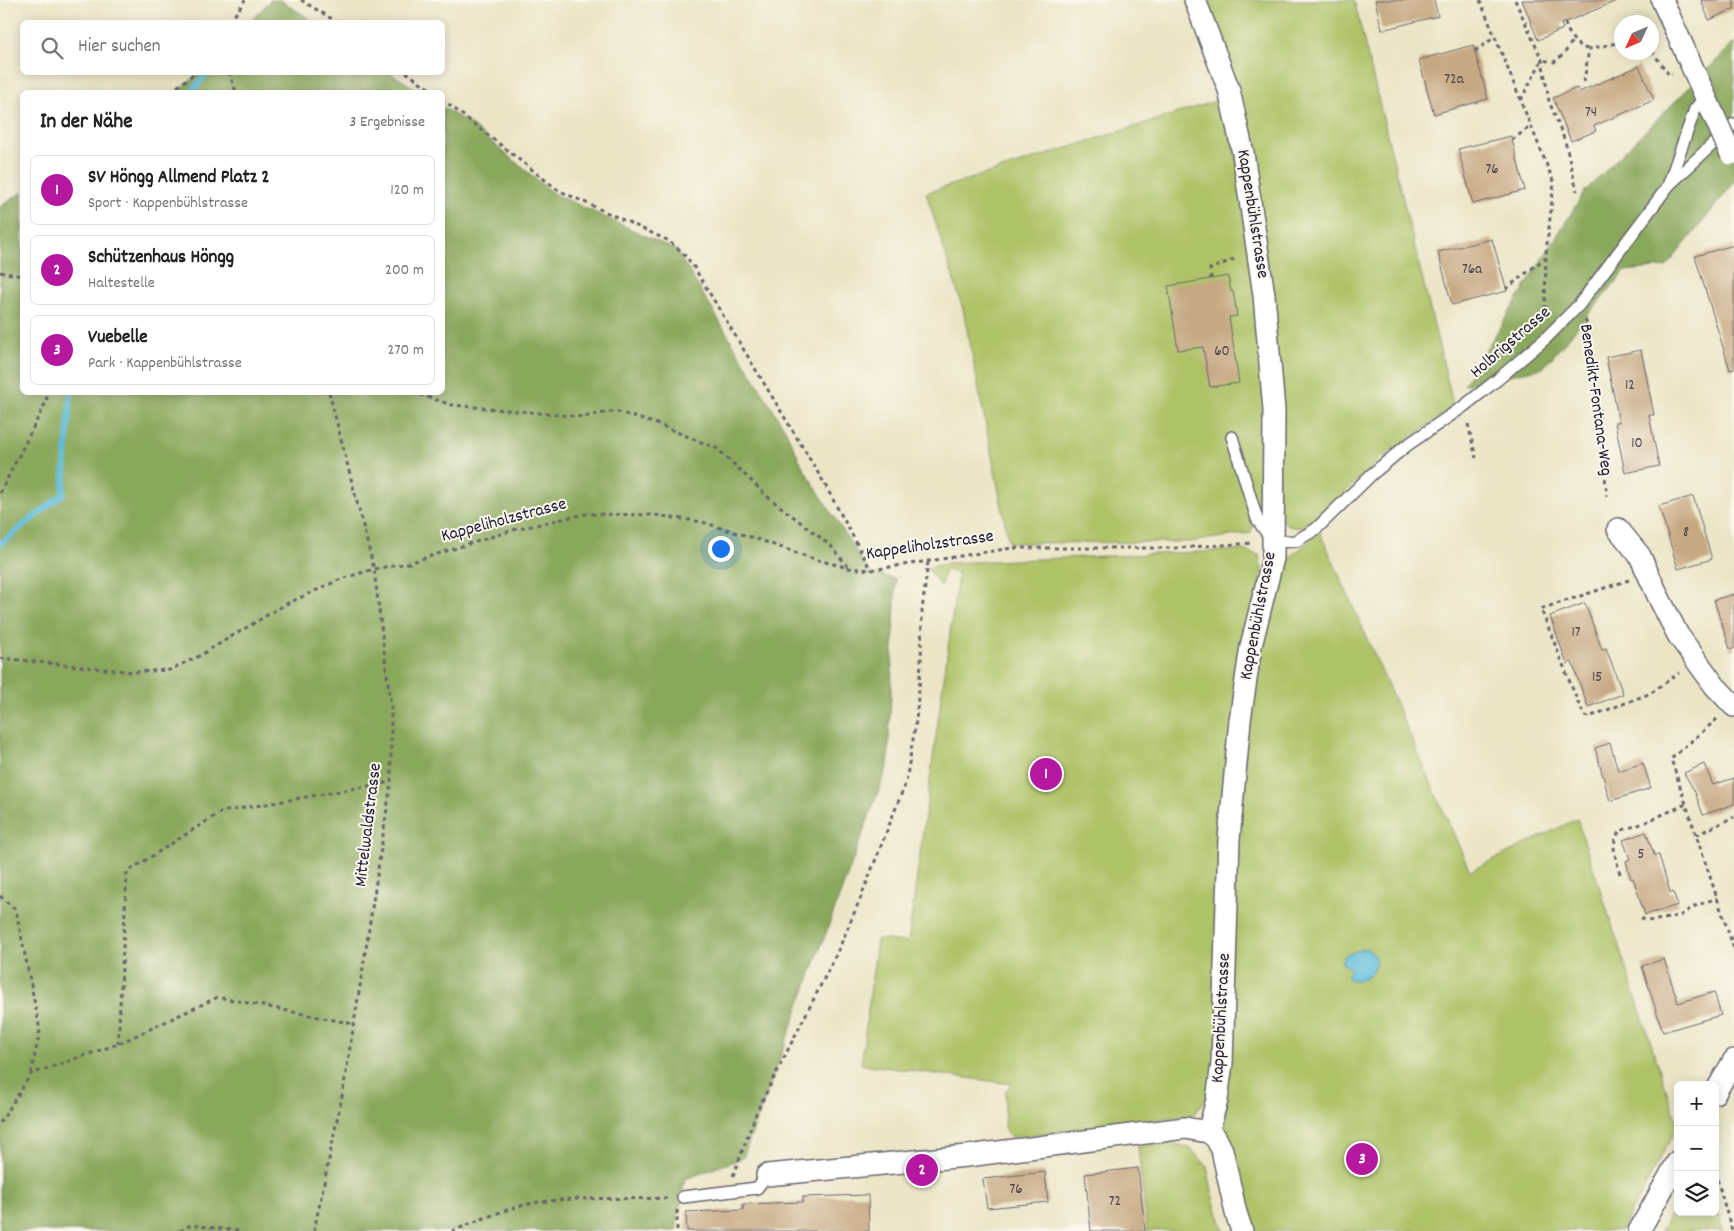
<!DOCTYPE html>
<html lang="de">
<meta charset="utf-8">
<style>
body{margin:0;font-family:Dekko,sans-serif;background:#f6f6f6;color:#222}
.controls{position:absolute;right:15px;bottom:15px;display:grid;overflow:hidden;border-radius:8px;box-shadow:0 2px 12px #0003}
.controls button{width:45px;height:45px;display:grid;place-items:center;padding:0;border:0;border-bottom:1px solid #e0e0e0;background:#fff;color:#222;font:25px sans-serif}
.compass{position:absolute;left:1614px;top:15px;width:45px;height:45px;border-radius:50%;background:#fff;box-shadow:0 2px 12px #0003;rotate:226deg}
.you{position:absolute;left:720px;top:548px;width:18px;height:18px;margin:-12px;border:4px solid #fff;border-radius:50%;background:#1a73e8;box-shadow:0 0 0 8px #1a73e833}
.badge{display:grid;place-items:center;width:32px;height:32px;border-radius:50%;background:#b5179e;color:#fff;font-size:16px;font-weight:700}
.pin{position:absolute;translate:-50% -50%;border:2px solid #fff;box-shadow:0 1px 5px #0006}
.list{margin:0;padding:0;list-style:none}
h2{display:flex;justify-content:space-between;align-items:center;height:65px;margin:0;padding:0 20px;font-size:21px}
h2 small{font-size:16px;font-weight:400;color:#767676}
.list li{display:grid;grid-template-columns:32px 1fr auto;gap:15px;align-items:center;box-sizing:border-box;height:70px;margin:0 10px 10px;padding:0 10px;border:1px solid #e0e0e0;border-radius:8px}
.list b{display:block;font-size:19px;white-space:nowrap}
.list p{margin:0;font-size:16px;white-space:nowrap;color:#767676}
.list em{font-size:16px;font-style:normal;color:#767676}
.icon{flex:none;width:28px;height:28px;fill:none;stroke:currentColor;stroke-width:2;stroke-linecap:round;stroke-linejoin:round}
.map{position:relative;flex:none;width:1734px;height:1231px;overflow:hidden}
.search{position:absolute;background:#fff;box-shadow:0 2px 12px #0003;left:20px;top:20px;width:425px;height:55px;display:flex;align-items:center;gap:12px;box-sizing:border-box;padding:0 18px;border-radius:8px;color:#767676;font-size:19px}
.panel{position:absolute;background:#fff;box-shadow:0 2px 12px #0003;left:20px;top:90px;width:425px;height:305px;border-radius:8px}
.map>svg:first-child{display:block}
</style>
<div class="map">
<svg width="1734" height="1231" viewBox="0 0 1734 1231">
<rect width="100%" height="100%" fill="#fbf7ec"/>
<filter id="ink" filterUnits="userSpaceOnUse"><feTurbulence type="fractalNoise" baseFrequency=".02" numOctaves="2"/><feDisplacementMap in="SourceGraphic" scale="10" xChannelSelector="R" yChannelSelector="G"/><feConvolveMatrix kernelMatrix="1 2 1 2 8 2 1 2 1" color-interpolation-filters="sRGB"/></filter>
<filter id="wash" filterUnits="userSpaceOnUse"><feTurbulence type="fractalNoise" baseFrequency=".0096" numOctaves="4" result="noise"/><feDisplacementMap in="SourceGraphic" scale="20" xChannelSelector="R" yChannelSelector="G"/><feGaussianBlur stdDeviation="1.12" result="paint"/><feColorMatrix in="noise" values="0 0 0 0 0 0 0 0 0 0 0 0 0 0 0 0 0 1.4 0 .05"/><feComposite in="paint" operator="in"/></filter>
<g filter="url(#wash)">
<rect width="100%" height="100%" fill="#ebe5c6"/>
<g fill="#aec267" stroke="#687251">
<path d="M1200 0H1354L1454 407 1382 457 1309 527C1295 529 1288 527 1279 517L1276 362Z"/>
<path d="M1225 98 1250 242 1267 395 1268 499 1250 533 1189 542 1009 543 963 309 926 193Z"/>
<path d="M1320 532 1470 871 1577 819 1678 1125 1621 1231H1250L1226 1135 1224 1121V1082L1244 719 1277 571 1287 560Z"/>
<path d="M1243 550 1259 555 1262 569 1215 1068 1208 1097 1193 1115 1011 1137 1004 1128 1006 1090 1012 1084 861 1064 877 939 908 942 958 574 945 569 941 586 927 568 947 563Z"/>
<path d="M1169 1142 1190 1148 1207 1166 1215 1205 1224 1231H1147L1138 1147Z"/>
<path d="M1678 1200V1212H1715V1204L1723 1231H1661Z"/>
</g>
<g fill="#8aa85c" stroke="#56654c">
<path d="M271 0H280L314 22H250Z"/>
<path d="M1734 43V183L1666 267 1625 271 1543 368 1464 385 1585 191Z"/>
<path d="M201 72 390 73 421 92H176Z"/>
<path d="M443 107 471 125 553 193 676 250 785 429 804 469 869 572 896 579 888 765 743 1158 685 1179 676 1231H0V207L22 192V392H442Z"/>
</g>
<path fill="#5bbcda" stroke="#3e6f8a" d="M1365 948C1385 954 1375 987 1348 979L1346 976 1350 970 1347 966 1342 964V961L1345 955Z"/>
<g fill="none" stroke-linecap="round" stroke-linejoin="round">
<g stroke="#5bbcda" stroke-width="6">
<path d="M191 92 208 72"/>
<path d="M0 544 63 494 71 392"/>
</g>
</g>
<g id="blocks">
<g fill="#c6a882">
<path d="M1375 0H1434L1438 16 1382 30Z"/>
<path d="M1522 0H1619L1561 24 1563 29 1538 40Z"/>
<path d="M1701 0H1734V9L1709 20Z"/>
<path d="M1473 45 1488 99 1434 114 1419 60Z"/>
<path d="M1639 66 1654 100 1594 126 1596 131 1571 141 1553 98 1577 88 1579 92Z"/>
<path d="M1511 136 1525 190 1473 204 1458 149Z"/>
<path d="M1492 239 1507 291 1452 305 1438 252Z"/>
<path d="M1734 245V369L1730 370 1695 256Z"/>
<path d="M1228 276 1231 292 1233 291 1237 316 1229 317 1239 383 1210 387 1203 347 1178 350 1168 286Z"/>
<path d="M1641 350 1654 415H1649L1659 466 1625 473 1615 422H1619L1606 357Z"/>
<path d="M1693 496 1712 559 1678 569 1659 506Z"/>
<path d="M1734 594V649H1730L1714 600Z"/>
<path d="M1585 603 1602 650 1606 648 1623 694 1588 707 1572 662 1567 664 1550 616Z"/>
<path d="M1610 743 1618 771 1643 763 1651 788 1610 801 1595 748Z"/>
<path d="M1704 764 1713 785 1734 778V804L1703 815 1695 792 1684 773Z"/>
<path d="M1646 832 1654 855H1659L1670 892H1673L1678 905 1645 915 1633 878 1631 879 1626 861 1630 859 1623 840Z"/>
<path d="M1664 959 1678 1003 1714 992 1721 1015 1663 1032 1642 966Z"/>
<path d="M1138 1168 1145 1231H1091L1085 1174Z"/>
<path d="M1045 1172 1048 1202 987 1208 983 1179Z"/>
<path d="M868 1195 869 1231H687L686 1212 743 1210V1204L803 1202V1197Z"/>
</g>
</g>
</g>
<g filter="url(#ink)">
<use href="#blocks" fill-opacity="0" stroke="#68666c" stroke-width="1"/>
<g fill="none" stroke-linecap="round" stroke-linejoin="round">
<g stroke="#68666c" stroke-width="14">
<g id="service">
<path d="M1669 183 1695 109 1705 97"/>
<path d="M1232 437 1257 519 1273 542 1296 541 1316 529 1372 474 1406 446 1464 406 1497 380 1545 339 1579 305 1669 185 1734 124"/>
<path d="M683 1197 757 1188 767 1175"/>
</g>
</g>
<g stroke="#68666c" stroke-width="24">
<g id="minor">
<path d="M1195 0 1229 90 1243 153 1264 295 1274 410 1273 558 1251 646 1240 720 1229 839 1222 1063 1217 1100 1208 1132"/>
<path d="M1662 0 1711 109"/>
<path d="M1618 529 1640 556 1659 598 1678 635 1715 686 1734 706"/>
<path d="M1715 1093 1734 1060"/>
<path d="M767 1175 967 1156 1185 1128 1208 1132 1216 1138 1222 1150 1236 1213 1242 1231"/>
<path d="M1639 1231 1678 1161"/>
</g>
</g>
<g stroke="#68666c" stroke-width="3" stroke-dasharray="4 4" stroke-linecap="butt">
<path d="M301 0 337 22"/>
<path d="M1480 0 1554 183 1546 253 1545 316"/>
<path d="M1515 0 1542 60 1549 101 1565 141 1577 191"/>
<path d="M230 22 245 0"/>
<path d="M1565 23C1569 35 1576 48 1589 49"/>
<path d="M1475 51 1495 37"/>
<path d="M1652 51 1669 75 1672 74"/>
<path d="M229 72 236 92"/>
<path d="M406 72 434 92"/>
<path d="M1584 82 1589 49 1622 42"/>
<path d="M171 92 196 72"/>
<path d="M442 99 558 190 667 240 681 251 692 264 823 481 871 570"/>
<path d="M1521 100 1542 60 1554 62 1564 54 1573 40"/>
<path d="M1512 140 1531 126"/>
<path d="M0 272 22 276"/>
<path d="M1211 279 1210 269 1237 258"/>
<path d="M1506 289 1545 258"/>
<path d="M1585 320 1589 328 1598 406 1607 496"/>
<path d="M412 392 452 405 583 417 615 411 657 424 718 449 768 497 831 546 849 568"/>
<path d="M1468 424 1476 458"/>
<path d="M0 493 46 402 48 392"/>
<path d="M1629 580 1541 609 1579 705 1585 716 1589 717 1651 693 1679 673"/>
<path d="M0 658 133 672 170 670 199 656 284 605 341 579 374 569 409 563 513 530 585 514 655 515 702 522 754 538 814 559 849 568 871 570 1012 548H1177L1252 543"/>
<path d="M1717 719 1671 759 1734 949"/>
<path d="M1696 835 1734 817"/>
<path d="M1620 874 1614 851 1615 838 1620 831 1644 823 1686 804"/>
<path d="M0 896 16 910 40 1030 31 1074"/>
<path d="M1641 918 1647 921 1664 919 1681 915 1695 906 1717 898"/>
<path d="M118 1044 127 872 221 812 391 782"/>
<path d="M0 1123 31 1074 118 1044 218 997 354 1024"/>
<path d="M1715 1172 1732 1231"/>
<path d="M733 1176 757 1111 837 953 861 897 906 782 916 721 921 664 922 611 928 562"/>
<path d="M677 1210V1231"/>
<path d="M180 1231 191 1225 238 1231"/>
<path d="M314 1231 343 1091 365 955 391 782V707L374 569 329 392"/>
<path d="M452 1231C481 1220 510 1206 540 1202 582 1196 625 1200 667 1198"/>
</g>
<use href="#service" stroke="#fff" stroke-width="11"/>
<use href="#minor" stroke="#fff" stroke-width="21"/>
<g stroke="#68666c" stroke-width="24" stroke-linecap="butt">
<path id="minor-bridge" d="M1711 109 1731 154"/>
</g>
<use href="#minor-bridge" stroke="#fff" stroke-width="21"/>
</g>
</g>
<g text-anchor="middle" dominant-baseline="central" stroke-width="4" stroke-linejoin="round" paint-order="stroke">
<g font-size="15" fill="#4b444d">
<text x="1454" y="80">72a</text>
<text x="1591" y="113">74</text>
<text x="1492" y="170">76</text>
<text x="1472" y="270">76a</text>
<text x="1222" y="352">60</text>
<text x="1630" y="386">12</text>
<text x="1637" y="444">10</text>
<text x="1686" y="533">8</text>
<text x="1576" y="633">17</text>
<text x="1597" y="678">15</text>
<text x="1641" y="855">5</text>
<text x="1016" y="1190">76</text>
<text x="1115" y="1202">72</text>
</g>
<g font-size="18" fill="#22223b" stroke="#fbf7ec">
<text transform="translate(1252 214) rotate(81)">Kappenbühlstrasse</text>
<text transform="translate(1511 343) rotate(-41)">Holbrigstrasse</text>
<text transform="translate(1595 400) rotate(82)">Benedikt-Fontana-Weg</text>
<text transform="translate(504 521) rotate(-15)">Kappeliholzstrasse</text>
<text transform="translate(930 546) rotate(-8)">Kappeliholzstrasse</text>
<text transform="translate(1259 616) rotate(-79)">Kappenbühlstrasse</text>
<text transform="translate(369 825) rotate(-83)">Mittelwaldstrasse</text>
<text transform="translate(1222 1018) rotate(-87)">Kappenbühlstrasse</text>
</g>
</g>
</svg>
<div class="controls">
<button>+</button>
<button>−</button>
<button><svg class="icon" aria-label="layers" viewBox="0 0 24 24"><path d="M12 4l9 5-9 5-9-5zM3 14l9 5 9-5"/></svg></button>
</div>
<svg class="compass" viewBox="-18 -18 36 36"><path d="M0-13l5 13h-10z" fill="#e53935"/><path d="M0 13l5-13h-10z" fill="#767676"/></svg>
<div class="you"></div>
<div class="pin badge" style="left:1046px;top:774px">1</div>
<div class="pin badge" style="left:922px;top:1170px">2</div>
<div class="pin badge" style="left:1362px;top:1159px">3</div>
<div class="search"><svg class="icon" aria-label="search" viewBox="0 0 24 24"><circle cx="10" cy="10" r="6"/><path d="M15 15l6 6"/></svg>Hier suchen</div>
<section class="panel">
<h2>In der Nähe<small>3 Ergebnisse</small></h2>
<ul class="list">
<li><span class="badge">1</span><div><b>SV Höngg Allmend Platz 2</b><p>Sport · Kappenbühlstrasse</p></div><em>120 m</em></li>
<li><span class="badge">2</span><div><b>Schützenhaus Höngg</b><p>Haltestelle</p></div><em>200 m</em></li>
<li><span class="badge">3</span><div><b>Vuebelle</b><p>Park · Kappenbühlstrasse</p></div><em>270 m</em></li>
</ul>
</section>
</div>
